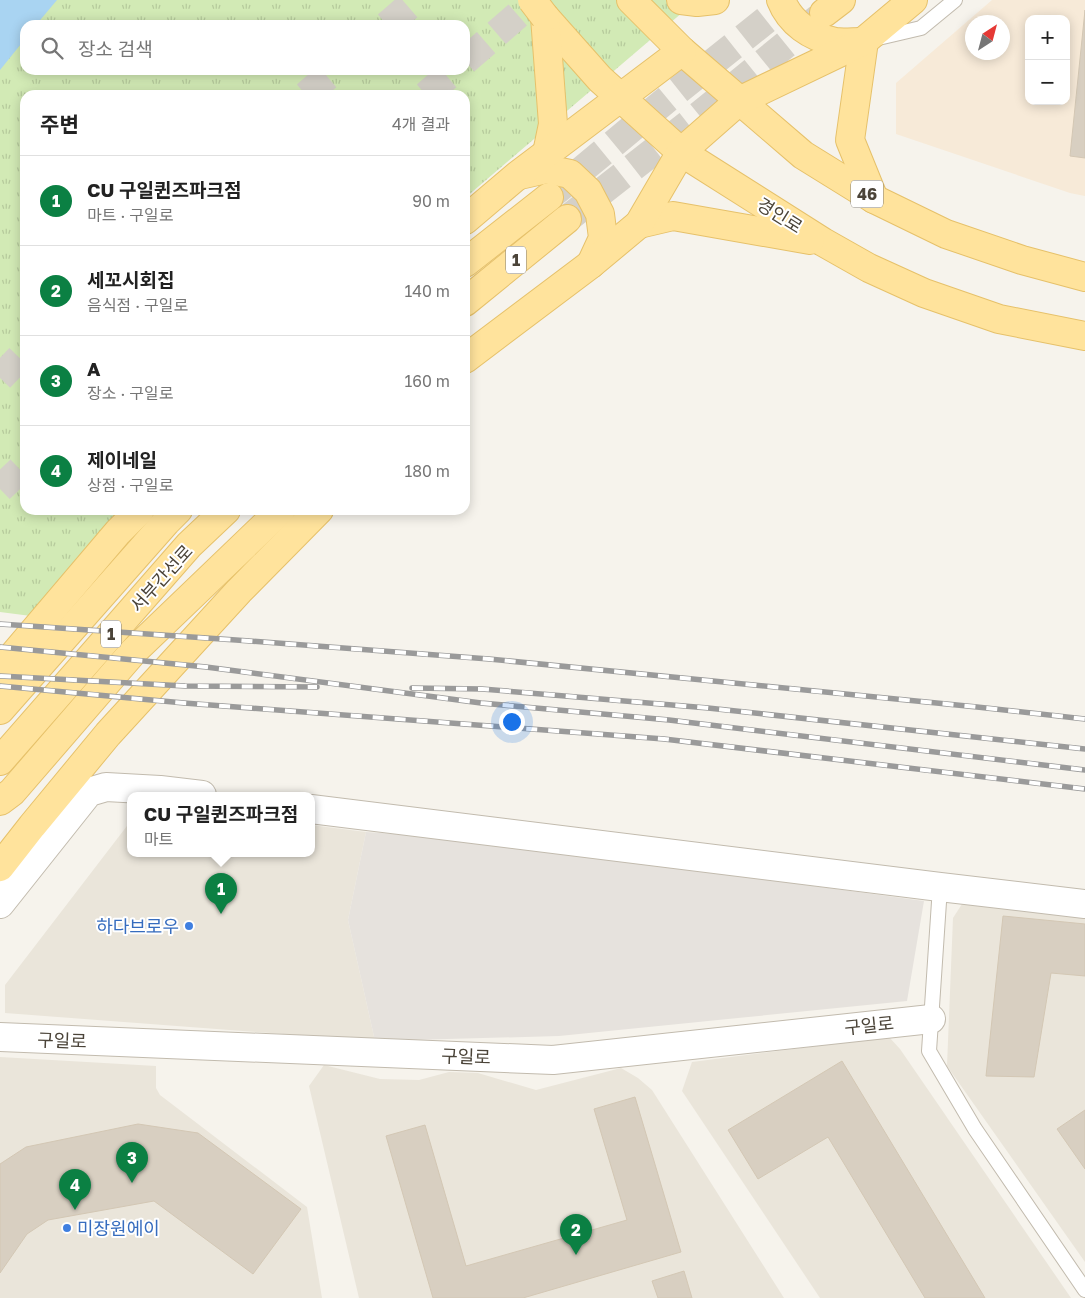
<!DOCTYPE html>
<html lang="ko">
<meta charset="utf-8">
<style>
body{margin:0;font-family:"Golos Text","Noto Sans KR",sans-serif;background:#f6f6f6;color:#222}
.controls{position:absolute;right:15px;top:15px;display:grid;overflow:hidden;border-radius:10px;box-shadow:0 2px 12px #0003}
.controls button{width:45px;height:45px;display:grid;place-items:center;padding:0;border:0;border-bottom:1px solid #e0e0e0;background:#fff;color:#222;font:25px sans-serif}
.compass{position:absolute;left:965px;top:15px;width:45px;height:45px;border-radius:50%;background:#fff;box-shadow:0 2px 12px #0003;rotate:36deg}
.you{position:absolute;left:511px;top:721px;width:18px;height:18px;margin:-12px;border:4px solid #fff;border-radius:50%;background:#1a73e8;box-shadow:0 0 0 8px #1a73e833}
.badge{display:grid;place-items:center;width:32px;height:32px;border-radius:50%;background:#0b8043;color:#fff;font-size:16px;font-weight:700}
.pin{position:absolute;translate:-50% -41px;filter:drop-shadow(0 1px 2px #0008)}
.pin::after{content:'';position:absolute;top:26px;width:18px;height:15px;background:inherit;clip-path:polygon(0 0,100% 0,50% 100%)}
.popup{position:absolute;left:127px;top:792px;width:188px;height:65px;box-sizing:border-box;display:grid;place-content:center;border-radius:10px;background:#fff;filter:drop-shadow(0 1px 4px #0005);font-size:16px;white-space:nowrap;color:#767676}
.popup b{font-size:19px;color:#222}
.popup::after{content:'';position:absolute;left:50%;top:100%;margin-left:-10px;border:10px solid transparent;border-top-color:#fff}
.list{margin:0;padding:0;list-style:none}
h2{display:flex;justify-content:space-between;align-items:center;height:65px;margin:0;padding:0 20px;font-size:21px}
h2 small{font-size:16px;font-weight:400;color:#767676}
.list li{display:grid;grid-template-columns:32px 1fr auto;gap:15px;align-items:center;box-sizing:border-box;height:90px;padding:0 20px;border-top:1px solid #e0e0e0}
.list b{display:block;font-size:19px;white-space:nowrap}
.list p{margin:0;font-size:16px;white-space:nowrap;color:#767676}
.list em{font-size:16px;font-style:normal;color:#767676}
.icon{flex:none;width:28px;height:28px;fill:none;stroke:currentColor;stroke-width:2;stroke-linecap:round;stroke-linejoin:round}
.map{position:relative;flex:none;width:1085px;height:1298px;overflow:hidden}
.search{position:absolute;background:#fff;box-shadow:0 2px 12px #0003;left:20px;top:20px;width:450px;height:55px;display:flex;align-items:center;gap:12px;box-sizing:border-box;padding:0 18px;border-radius:15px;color:#767676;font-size:19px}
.panel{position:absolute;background:#fff;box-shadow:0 2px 12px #0003;left:20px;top:90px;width:450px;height:425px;border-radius:15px}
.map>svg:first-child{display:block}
</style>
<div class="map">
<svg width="1085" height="1298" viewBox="0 0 1085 1298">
<defs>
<pattern id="park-tufts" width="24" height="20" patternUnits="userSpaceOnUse" patternTransform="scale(1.25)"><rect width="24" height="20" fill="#d2eab5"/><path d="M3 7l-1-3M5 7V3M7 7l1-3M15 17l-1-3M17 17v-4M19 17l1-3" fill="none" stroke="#b6ca9c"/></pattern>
</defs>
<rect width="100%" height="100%" fill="#f6f3ec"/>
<g fill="#eae5da">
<path d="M130 822H131V853H311V825L366 832 348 920 375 1041 5 1013V985Z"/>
<path d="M962 904 1085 916V1262L947 1066 953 918Z"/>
<path d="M889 1037 900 1049 1071 1298H820L682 1091 692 1062Z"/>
<path d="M0 1057 156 1066V1088L160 1095 307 1207 322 1298H0Z"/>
<path d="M324 1065 380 1079 419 1080 449 1072 478 1073 536 1090 621 1068 638 1078 652 1090 784 1298H359L309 1086Z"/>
</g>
<path fill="#f7ead8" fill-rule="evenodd" d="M992 0H1085V196L1070 193 896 134V83ZM1029 19H1066V101H1029ZM972 22H1002V52H972Z"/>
<path fill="#e6e2dd" d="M366 832 468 839 924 901 907 1001 559 1036 375 1041 348 920Z"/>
<path fill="url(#park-tufts)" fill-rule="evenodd" d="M0 0H697L465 198V95H25V510H127L31 616 0 612ZM25 25H465V70H25Z"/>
<path fill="#a9d4f2" d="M0 0H57L36 25H25V39L0 70Z"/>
<g fill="#d8cfc1" stroke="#d3c7b4">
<path d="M1085 10V158L1070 156Z"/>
<path d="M1003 916 1085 924V976L1051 973 1034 1077 986 1076Z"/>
<path d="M842 1061 985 1298H925L828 1137 758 1179 728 1130Z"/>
<path d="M635 1097 681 1252 523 1298H433L386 1136 425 1125 466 1266 627 1220 594 1109Z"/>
<path d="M1085 1110V1169L1057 1129Z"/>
<path d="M138 1124 198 1133 301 1209 253 1274 154 1201 48 1220 27 1234 0 1273V1164L26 1147Z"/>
<path d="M684 1271 692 1298H658L652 1281Z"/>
</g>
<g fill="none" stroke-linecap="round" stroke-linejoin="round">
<g stroke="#d4d0c8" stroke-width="28" stroke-dasharray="28 14" stroke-linecap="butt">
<path d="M549 197 671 96 791 0"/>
<path d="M567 219 692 121 822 15"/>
</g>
<g stroke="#d4d0c8" stroke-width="28" stroke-dasharray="28 14" stroke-linecap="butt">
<path d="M387 25 416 0"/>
<path d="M465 61 535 0"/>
<path d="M306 95 335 70"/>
<path d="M426 95 455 70"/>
<path d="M0 378 25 352"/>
<path d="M0 489 25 465"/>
</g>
<g stroke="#c2bbae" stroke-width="16">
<g id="lane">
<path d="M874 39 921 28 955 0"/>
<path d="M940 887 929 1051 975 1129 1085 1290"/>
</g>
</g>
<g stroke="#c2bbae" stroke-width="30">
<g id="street">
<path d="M311 809 940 887 1085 904"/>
<path d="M0 904 89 792 106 787 160 790 202 795"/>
<path d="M0 1037 553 1060 931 1019"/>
</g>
</g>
<g stroke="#e6c16a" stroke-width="30">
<g id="primary">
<path d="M631 0 682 51 803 155 874 199 946 234 1022 260 1085 277"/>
<path d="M681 0 697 2 715 0"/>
<path d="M781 0C790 23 811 37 835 42 843 43 853 42 862 42"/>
<path d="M824 13 841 0"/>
<path d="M545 17 600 79 681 152 823 242 869 268 924 293 999 319 1085 336"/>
<path d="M545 17 553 124 547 153"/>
<path d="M864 41 850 140 874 199"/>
<path d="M520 175 546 169 570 174 588 191 600 214 603 238 591 264"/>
<path d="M465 220 518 175 682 51"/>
<path d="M639 224 673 216 810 240"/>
<path d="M465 263 549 197"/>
<path d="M465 302 567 219"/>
<path d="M465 359 591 264 639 224 681 152 739 101 864 41 913 0"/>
<path d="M0 671 118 532 140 510"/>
<path d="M0 710 166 522 178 510"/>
<path d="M0 761 189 545 226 510"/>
<path d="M0 801 12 792 133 652 281 510"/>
<path d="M0 867 32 826 108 734 239 591 319 510"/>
</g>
</g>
<use href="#lane" stroke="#fff" stroke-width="14"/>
<use href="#street" stroke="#fff" stroke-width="28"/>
<use href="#primary" stroke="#ffe39c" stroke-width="28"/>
<g stroke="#9a9a9a" stroke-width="5.5">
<g id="rail">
<path d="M0 624 236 640 489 659 977 707 1085 719"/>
<path d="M0 647 206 667 481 703 669 720 1085 770"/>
<path d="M0 676 185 686 317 687"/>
<path d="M0 686 184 703 664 739 1085 789"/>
<path d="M412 688 482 689 708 708 1085 749"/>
</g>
</g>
<use href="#rail" stroke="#fff" stroke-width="4" stroke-dasharray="11" stroke-linecap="butt"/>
<g stroke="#e6c16a" stroke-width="30" stroke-linecap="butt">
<path id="primary-bridge" d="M532 0 545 17"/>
</g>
<use href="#primary-bridge" stroke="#ffe39c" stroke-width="28"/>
</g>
<g fill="#3f7fe0" stroke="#fff" stroke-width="2">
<circle cx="189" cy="926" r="5"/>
<circle cx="67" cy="1228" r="5"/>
</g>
<g text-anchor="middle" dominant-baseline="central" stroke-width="4" stroke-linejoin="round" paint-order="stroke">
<g fill="#fff" stroke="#817c74" stroke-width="1">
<rect x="851" y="180.5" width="32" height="27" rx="4"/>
<rect x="506" y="246.5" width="20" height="27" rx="4"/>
<rect x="101" y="620.5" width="20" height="27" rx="4"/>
</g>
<g font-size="16" font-weight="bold" fill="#4b4439">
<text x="867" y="194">46</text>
<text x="516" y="260">1</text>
<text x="111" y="634">1</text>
</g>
<g font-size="18" fill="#4b4439" stroke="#fff">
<text transform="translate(780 215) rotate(32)">경인로</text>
<text transform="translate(161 578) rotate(-48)">서부간선로</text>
<text transform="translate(869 1025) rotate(-6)">구일로</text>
<text transform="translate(62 1040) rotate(2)">구일로</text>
<text transform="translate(466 1056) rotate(2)">구일로</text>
</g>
<g font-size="18" fill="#366cbe" stroke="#fff" text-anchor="end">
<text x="179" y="926">하다브로우</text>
<text x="77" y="1228" text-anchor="start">미장원에이</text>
</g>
</g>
</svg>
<div class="controls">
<button>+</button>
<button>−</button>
</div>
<svg class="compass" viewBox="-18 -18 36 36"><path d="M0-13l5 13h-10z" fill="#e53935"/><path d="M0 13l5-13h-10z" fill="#767676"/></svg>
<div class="you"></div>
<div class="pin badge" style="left:221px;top:914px">1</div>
<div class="popup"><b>CU 구일퀸즈파크점</b>마트</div>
<div class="pin badge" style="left:576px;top:1255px">2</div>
<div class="pin badge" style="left:132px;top:1183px">3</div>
<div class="pin badge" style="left:75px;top:1210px">4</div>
<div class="search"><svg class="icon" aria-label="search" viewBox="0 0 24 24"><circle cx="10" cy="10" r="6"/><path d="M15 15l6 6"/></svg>장소 검색</div>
<section class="panel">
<h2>주변<small>4개 결과</small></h2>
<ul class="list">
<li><span class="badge">1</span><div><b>CU 구일퀸즈파크점</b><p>마트 · 구일로</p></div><em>90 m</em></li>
<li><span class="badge">2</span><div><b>세꼬시회집</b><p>음식점 · 구일로</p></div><em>140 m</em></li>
<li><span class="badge">3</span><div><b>A</b><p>장소 · 구일로</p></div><em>160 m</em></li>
<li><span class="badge">4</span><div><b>제이네일</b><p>상점 · 구일로</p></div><em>180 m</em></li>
</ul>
</section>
</div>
